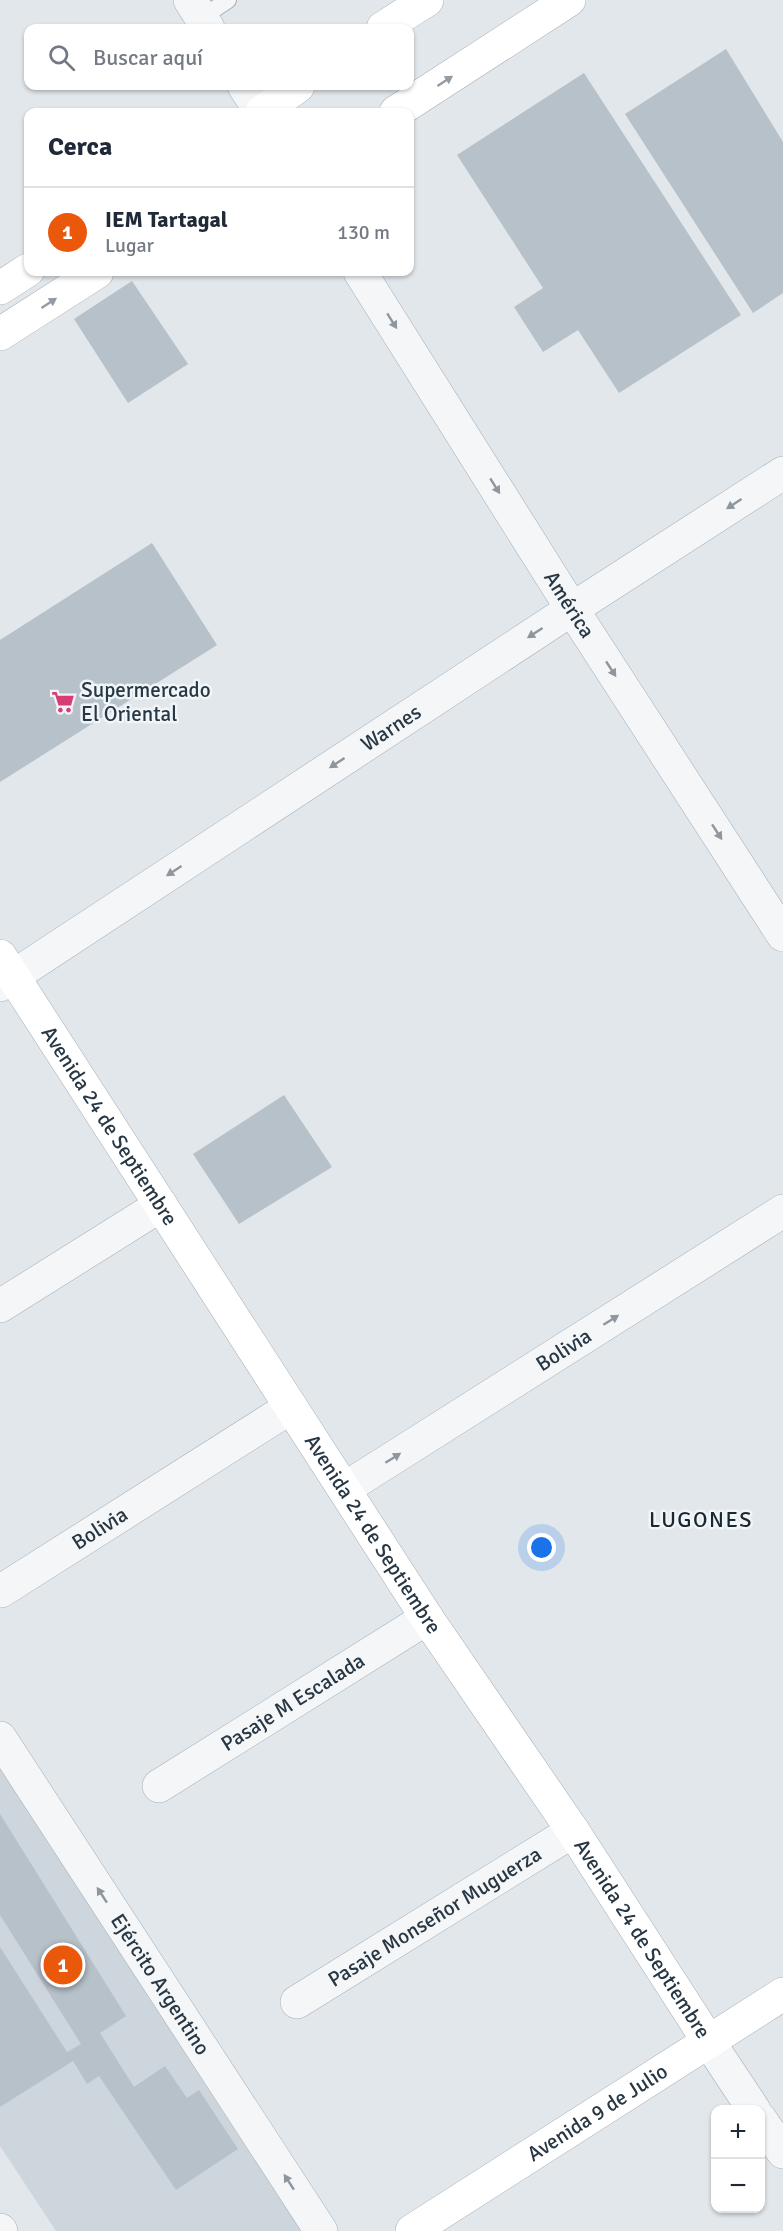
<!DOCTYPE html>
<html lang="es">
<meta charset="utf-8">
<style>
body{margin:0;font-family:Signika,sans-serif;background:#f2f2f3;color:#1f2937}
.controls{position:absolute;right:18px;bottom:18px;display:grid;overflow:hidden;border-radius:12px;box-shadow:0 2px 4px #0004}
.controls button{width:54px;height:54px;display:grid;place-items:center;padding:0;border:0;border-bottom:2px solid #e0e1e3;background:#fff;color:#1f2937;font:30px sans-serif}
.you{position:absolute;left:542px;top:1548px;width:21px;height:21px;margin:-15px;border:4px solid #fff;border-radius:50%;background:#1a73e8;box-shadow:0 0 0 9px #1a73e833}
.badge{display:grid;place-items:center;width:39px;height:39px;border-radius:50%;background:#ea580c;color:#fff;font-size:20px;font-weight:700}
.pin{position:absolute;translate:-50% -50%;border:3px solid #fff;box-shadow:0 2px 6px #0006}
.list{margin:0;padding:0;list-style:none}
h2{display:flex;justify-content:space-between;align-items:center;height:78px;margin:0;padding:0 24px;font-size:26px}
h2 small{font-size:20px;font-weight:400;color:#747a83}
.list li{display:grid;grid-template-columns:39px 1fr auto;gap:18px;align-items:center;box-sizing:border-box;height:90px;padding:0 24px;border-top:2px solid #e0e1e3}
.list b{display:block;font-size:22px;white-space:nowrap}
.list p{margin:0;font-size:20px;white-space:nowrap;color:#747a83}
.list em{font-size:20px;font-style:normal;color:#747a83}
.icon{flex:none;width:33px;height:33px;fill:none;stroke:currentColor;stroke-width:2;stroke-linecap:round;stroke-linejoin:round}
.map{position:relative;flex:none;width:783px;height:2231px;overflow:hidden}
.search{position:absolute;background:#fff;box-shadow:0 2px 4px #0004;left:24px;top:24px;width:390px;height:66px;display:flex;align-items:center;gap:15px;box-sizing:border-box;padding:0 21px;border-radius:12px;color:#747a83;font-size:22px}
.panel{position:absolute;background:#fff;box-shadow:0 2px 4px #0004;left:24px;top:108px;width:390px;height:168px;border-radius:12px}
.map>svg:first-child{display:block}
</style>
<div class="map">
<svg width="783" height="2231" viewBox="0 0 783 2231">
<rect width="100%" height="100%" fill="#e1e7eb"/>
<path fill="#ced6dd" d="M0 1752 312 2231H56L0 2146Z"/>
<g fill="#b7c1c9">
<path d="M726 49 783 142V293L753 313 625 114Z"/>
<path d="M584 73 741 315 619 393 578 330 543 352 514 307 543 288 457 155Z"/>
<path d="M132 281 188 364 128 403 74 319Z"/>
<path d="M152 543 217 645 0 782V640Z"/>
<path d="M284 1095 332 1167 239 1224 193 1154Z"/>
<path d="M0 1814 126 2016 100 2033 134 2087 165 2066 187 2098 199 2090 238 2149 176 2190 99 2076 87 2084 73 2061 0 2107V1947L67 2052 81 2044 0 1915Z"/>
</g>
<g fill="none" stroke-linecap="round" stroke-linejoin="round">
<g stroke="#a6afb6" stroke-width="18">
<path id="service" d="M201 18 228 0"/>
</g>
<g stroke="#a6afb6" stroke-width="34">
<g id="minor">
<path d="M190 0 208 28"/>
<path d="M244 86 261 112"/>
<path id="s1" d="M360 272 572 609 783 935"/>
<path id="s2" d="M0 985 572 609 783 473"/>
<path d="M0 1306 161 1205"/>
<path id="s3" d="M344 1489 783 1211"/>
<path id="s4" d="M1 1591 291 1407"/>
<path id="s5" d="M0 1738 321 2231"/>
<path id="s6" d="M159 1786 427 1618"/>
<path id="s7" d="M297 2002 573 1831"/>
<path d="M709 2042 754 2110"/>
<path d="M760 2119 783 2152"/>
<path d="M0 2230 1 2231"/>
</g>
</g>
<g stroke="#a6afb6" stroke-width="34">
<g id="secondary">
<path d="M383 28 427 0"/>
<path d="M262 112 298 86"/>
<path d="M396 112 569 0"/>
<path d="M0 288 28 270"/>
<path d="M0 334 97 272"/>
<path id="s8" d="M0 956 427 1618 573 1831 709 2042"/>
<path id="s9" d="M412 2231 783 1994"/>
</g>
</g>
<use href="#service" stroke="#f4f6f8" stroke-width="16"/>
<use href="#minor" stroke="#f4f6f8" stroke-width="33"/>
<use href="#secondary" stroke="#fff" stroke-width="33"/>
</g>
<defs><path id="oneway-solid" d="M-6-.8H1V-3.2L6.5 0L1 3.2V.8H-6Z" transform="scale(1.5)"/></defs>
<g fill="#949ba2">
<use href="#oneway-solid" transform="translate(445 81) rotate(-33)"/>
<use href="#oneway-solid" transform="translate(49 303) rotate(-33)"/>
</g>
<g fill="#8e969e">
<use href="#oneway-solid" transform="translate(392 321) rotate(58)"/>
<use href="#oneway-solid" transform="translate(495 486) rotate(58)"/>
<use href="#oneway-solid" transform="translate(734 504) rotate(147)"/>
<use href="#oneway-solid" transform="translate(535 633) rotate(147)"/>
<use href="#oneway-solid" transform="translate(611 669) rotate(57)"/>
<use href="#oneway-solid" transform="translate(337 763) rotate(147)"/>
<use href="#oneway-solid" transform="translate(717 832) rotate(57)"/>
<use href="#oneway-solid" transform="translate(174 871) rotate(147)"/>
<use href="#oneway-solid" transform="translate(611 1320) rotate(-32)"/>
<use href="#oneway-solid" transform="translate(393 1458) rotate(-32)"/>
<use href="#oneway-solid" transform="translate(102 1895) rotate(-123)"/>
<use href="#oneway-solid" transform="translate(289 2182) rotate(-123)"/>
</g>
<defs>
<g id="supermarket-bare" transform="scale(1.8)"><path d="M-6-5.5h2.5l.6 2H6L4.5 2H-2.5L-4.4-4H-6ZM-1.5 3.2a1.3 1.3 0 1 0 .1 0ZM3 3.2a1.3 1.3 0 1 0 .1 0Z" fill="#d93c74" stroke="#f0f5f8" stroke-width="2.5" paint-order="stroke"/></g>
</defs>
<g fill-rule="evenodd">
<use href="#supermarket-bare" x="63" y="702"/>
</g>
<g text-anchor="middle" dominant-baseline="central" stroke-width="5" stroke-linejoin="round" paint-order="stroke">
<g font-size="21" fill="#283744" stroke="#f0f5f8">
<text stroke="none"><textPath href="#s1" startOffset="393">América</textPath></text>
<text stroke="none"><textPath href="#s2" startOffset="468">Warnes</textPath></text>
<text stroke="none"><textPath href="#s8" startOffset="202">Avenida 24 de Septiembre</textPath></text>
<text stroke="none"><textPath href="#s3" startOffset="260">Bolivia</textPath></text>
<text stroke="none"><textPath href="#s4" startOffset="117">Bolivia</textPath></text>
<text stroke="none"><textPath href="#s8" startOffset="688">Avenida 24 de Septiembre</textPath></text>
<text stroke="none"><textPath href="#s6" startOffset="158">Pasaje M Escalada</textPath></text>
<text stroke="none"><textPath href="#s7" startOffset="162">Pasaje Monseñor Muguerza</textPath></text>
<text stroke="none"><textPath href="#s8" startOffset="1174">Avenida 24 de Septiembre</textPath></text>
<text stroke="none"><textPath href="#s5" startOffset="294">Ejército Argentino</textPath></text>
<text stroke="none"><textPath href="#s9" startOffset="220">Avenida 9 de Julio</textPath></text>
</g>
<g font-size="21" fill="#283744" stroke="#f0f5f8" text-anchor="start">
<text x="81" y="690">Supermercado<tspan x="81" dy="24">El Oriental</tspan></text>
</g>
<g font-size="22" letter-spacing="1.5" fill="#1a2834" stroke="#f0f5f8">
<text x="701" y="1519">LUGONES</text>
</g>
</g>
</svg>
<div class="controls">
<button>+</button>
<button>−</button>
</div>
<div class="you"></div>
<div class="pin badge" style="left:63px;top:1965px">1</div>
<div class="search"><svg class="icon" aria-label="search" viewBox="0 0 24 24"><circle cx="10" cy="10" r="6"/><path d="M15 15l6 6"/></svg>Buscar aquí</div>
<section class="panel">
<h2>Cerca<small></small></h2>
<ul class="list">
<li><span class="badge">1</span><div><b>IEM Tartagal</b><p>Lugar</p></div><em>130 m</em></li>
</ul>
</section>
</div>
